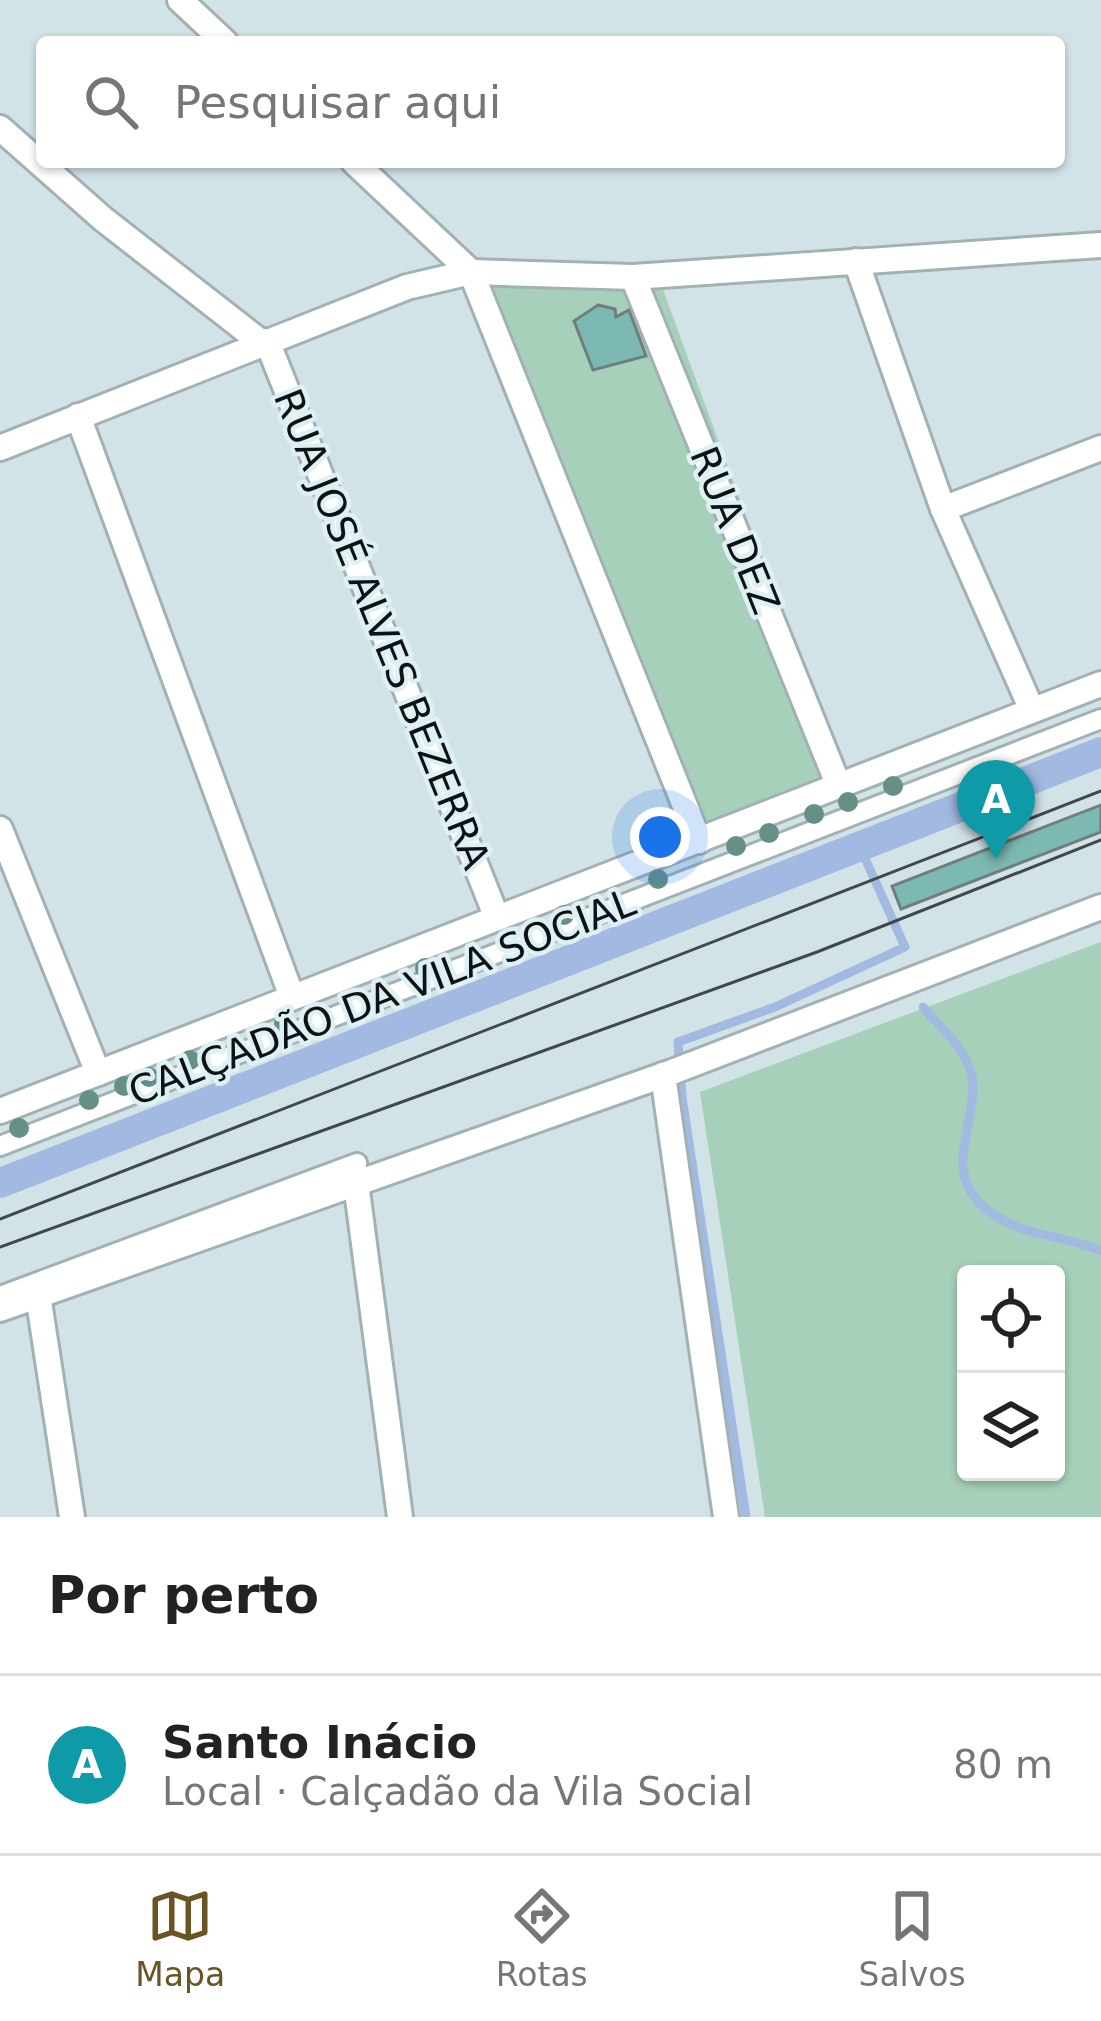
<!DOCTYPE html>
<html lang="pt">
<meta charset="utf-8">
<style>
body{margin:0;font-family:"DejaVu Sans",sans-serif;background:#f2f2f2;color:#222}
.controls{position:absolute;right:36px;bottom:36px;display:grid;overflow:hidden;border-radius:12px;box-shadow:0 3px 9px #0004}
.controls button{width:108px;height:108px;display:grid;place-items:center;padding:0;border:0;border-bottom:3px solid #e0e0e0;background:#fff;color:#222;font:60px sans-serif}
.you{position:absolute;left:660px;top:837px;width:42px;height:42px;margin:-30px;border:9px solid #fff;border-radius:50%;background:#1a73e8;box-shadow:0 0 0 18px #1a73e833}
.badge{display:grid;place-items:center;width:78px;height:78px;border-radius:50%;background:#695523;color:#fff;font-size:39px;font-weight:700}
.pin{position:absolute;translate:-50% -99px;filter:drop-shadow(0 3px 6px #0008)}
.pin::after{content:'';position:absolute;top:63px;width:42px;height:36px;background:inherit;clip-path:polygon(0 0,100% 0,50% 100%)}
.list{margin:0;padding:0;list-style:none}
h2{display:flex;justify-content:space-between;align-items:center;height:156px;margin:0;padding:0 48px;font-size:51px}
h2 small{font-size:39px;font-weight:400;color:#767676}
.list li{display:grid;grid-template-columns:78px 1fr auto;gap:36px;align-items:center;box-sizing:border-box;height:180px;padding:0 48px;border-top:3px solid #e0e0e0}
.list b{display:block;font-size:45px;white-space:nowrap}
.list p{margin:0;font-size:39px;white-space:nowrap;color:#767676}
.list em{font-size:39px;font-style:normal;color:#767676}
.icon{flex:none;width:66px;height:66px;fill:none;stroke:currentColor;stroke-width:2;stroke-linecap:round;stroke-linejoin:round}
.map{position:relative;flex:none;width:1101px;height:1517px;overflow:hidden}
.search{position:absolute;background:#fff;box-shadow:0 3px 9px #0004;left:36px;right:36px;top:36px;height:132px;display:flex;align-items:center;gap:30px;box-sizing:border-box;padding:0 42px;border-radius:12px;color:#767676;font-size:45px}
.sheet{height:336px;background:#fff}
nav{display:flex;justify-content:space-around;align-items:center;box-sizing:border-box;height:168px;border-top:3px solid #e0e0e0;background:#fff;font-size:33px;color:#767676}
nav a{display:grid;justify-items:center;gap:6px}
nav .on{color:#695523}
.map>svg:first-child{display:block}
</style>
<div class="map">
<svg width="1101" height="1517" viewBox="0 0 1101 1517">
<rect width="100%" height="100%" fill="#d2e3e7"/>
<g fill="#a6d0b9" fill-rule="evenodd">
<path d="M480 274 658 276 840 773 702 835Z"/>
<path d="M1101 942V1517H765L700 1092ZM966 1274H1056V1472H966Z"/>
</g>
<g fill="none" stroke-linecap="round" stroke-linejoin="round">
<g stroke="#a2b9e2" stroke-width="9">
<path d="M923 1007C942 1029 972 1054 973 1085 974 1134 939 1178 994 1215 1025 1236 1067 1236 1101 1251"/>
<path d="M746 1517 682 1097 678 1042 775 1007 905 947 859 845"/>
</g>
<path stroke="#a2b9e2" stroke-width="30" d="M0 1183 1101 752"/>
</g>
<g fill="#7cb9b2" stroke="#707f7d" stroke-width="3">
<path d="M598 305 615 309 616 317 629 310 646 356 593 370 574 321Z"/>
<path d="M1101 805V832L901 909 892 886Z"/>
</g>
<g fill="none" stroke-linecap="round" stroke-linejoin="round">
<g stroke="#a1b1b4" stroke-width="24">
<g id="pedestrian">
<path d="M0 1146 1101 719"/>
<path d="M0 1296 357 1163 356 1183"/>
</g>
</g>
<g stroke="#a1b1b4" stroke-width="30">
<g id="minor">
<path d="M180 0 225 42"/>
<path d="M0 128 103 219 262 343"/>
<path d="M354 162 471 272 699 841"/>
<path d="M856 261 943 509 1032 710"/>
<path d="M633 277 838 784"/>
<path d="M267 341 497 918"/>
<path d="M78 416 292 997"/>
<path d="M0 448 407 287 471 272 633 277 1101 245"/>
<path d="M943 509 1101 448"/>
<path d="M0 829 98 1073"/>
<path d="M663 1075 726 1517"/>
<path d="M0 1111 1101 684"/>
<path d="M356 1183 400 1517"/>
<path d="M38 1295 72 1517"/>
<path d="M0 1309 672 1072 1101 907"/>
</g>
</g>
<use href="#pedestrian" stroke="#fff" stroke-width="18"/>
<use href="#minor" stroke="#fff" stroke-width="24"/>
<g stroke="#40494a" stroke-width="3">
<path d="M0 1219 1101 791"/>
<path d="M0 1247 817 952 1101 840"/>
</g>
</g>
<g fill="#669085">
<circle cx="893" cy="786" r="10"/>
<circle cx="848" cy="802" r="10"/>
<circle cx="814" cy="814" r="10"/>
<circle cx="769" cy="833" r="10"/>
<circle cx="736" cy="846" r="10"/>
<circle cx="658" cy="879" r="10"/>
<circle cx="564" cy="915" r="10"/>
<circle cx="425" cy="968" r="10"/>
<circle cx="284" cy="1023" r="10"/>
<circle cx="190" cy="1060" r="10"/>
<circle cx="149" cy="1077" r="10"/>
<circle cx="124" cy="1086" r="10"/>
<circle cx="89" cy="1100" r="10"/>
<circle cx="19" cy="1128" r="10"/>
</g>
<g text-anchor="middle" dominant-baseline="central" stroke-width="9" stroke-linejoin="round" paint-order="stroke">
<g font-size="39" fill="#0d1314" stroke="#dff0f4">
<text transform="translate(735 530) rotate(68)">RUA DEZ</text>
<text transform="translate(382 629) rotate(68)">RUA JOSÉ ALVES BEZERRA</text>
<text transform="translate(382 997) rotate(-21)">CALÇADÃO DA VILA SOCIAL</text>
</g>
</g>
</svg>
<div class="controls">
<button><svg class="icon" aria-label="locate" viewBox="0 0 24 24"><circle cx="12" cy="12" r="6"/><path d="M12 2v4M12 18v4M2 12h4M18 12h4"/></svg></button>
<button><svg class="icon" aria-label="layers" viewBox="0 0 24 24"><path d="M12 4l9 5-9 5-9-5zM3 14l9 5 9-5"/></svg></button>
</div>
<div class="you"></div>
<div class="pin badge" style="left:996px;top:859px;background:#0f9aa8">A</div>
<div class="search"><svg class="icon" aria-label="search" viewBox="0 0 24 24"><circle cx="10" cy="10" r="6"/><path d="M15 15l6 6"/></svg>Pesquisar aqui</div>
</div>
<section class="sheet">
<h2>Por perto<small></small></h2>
<ul class="list">
<li><span class="badge" style="background:#0f9aa8">A</span><div><b>Santo Inácio</b><p>Local · Calçadão da Vila Social</p></div><em>80 m</em></li>
</ul>
</section>
<nav>
<a class="on"><svg class="icon" aria-label="map" viewBox="0 0 24 24"><path d="M3 6l6-2 6 2 6-2v14l-6 2-6-2-6 2zM9 4v14M15 6v14"/></svg>Mapa</a>
<a><svg class="icon" aria-label="directions" viewBox="0 0 24 24"><path d="M12 3l9 9-9 9-9-9zM9 14v-3h6M13 9l2 2-2 2"/></svg>Rotas</a>
<a><svg class="icon" aria-label="saved" viewBox="0 0 24 24"><path d="M7 4h10v16l-5-4-5 4z"/></svg>Salvos</a>
</nav>
